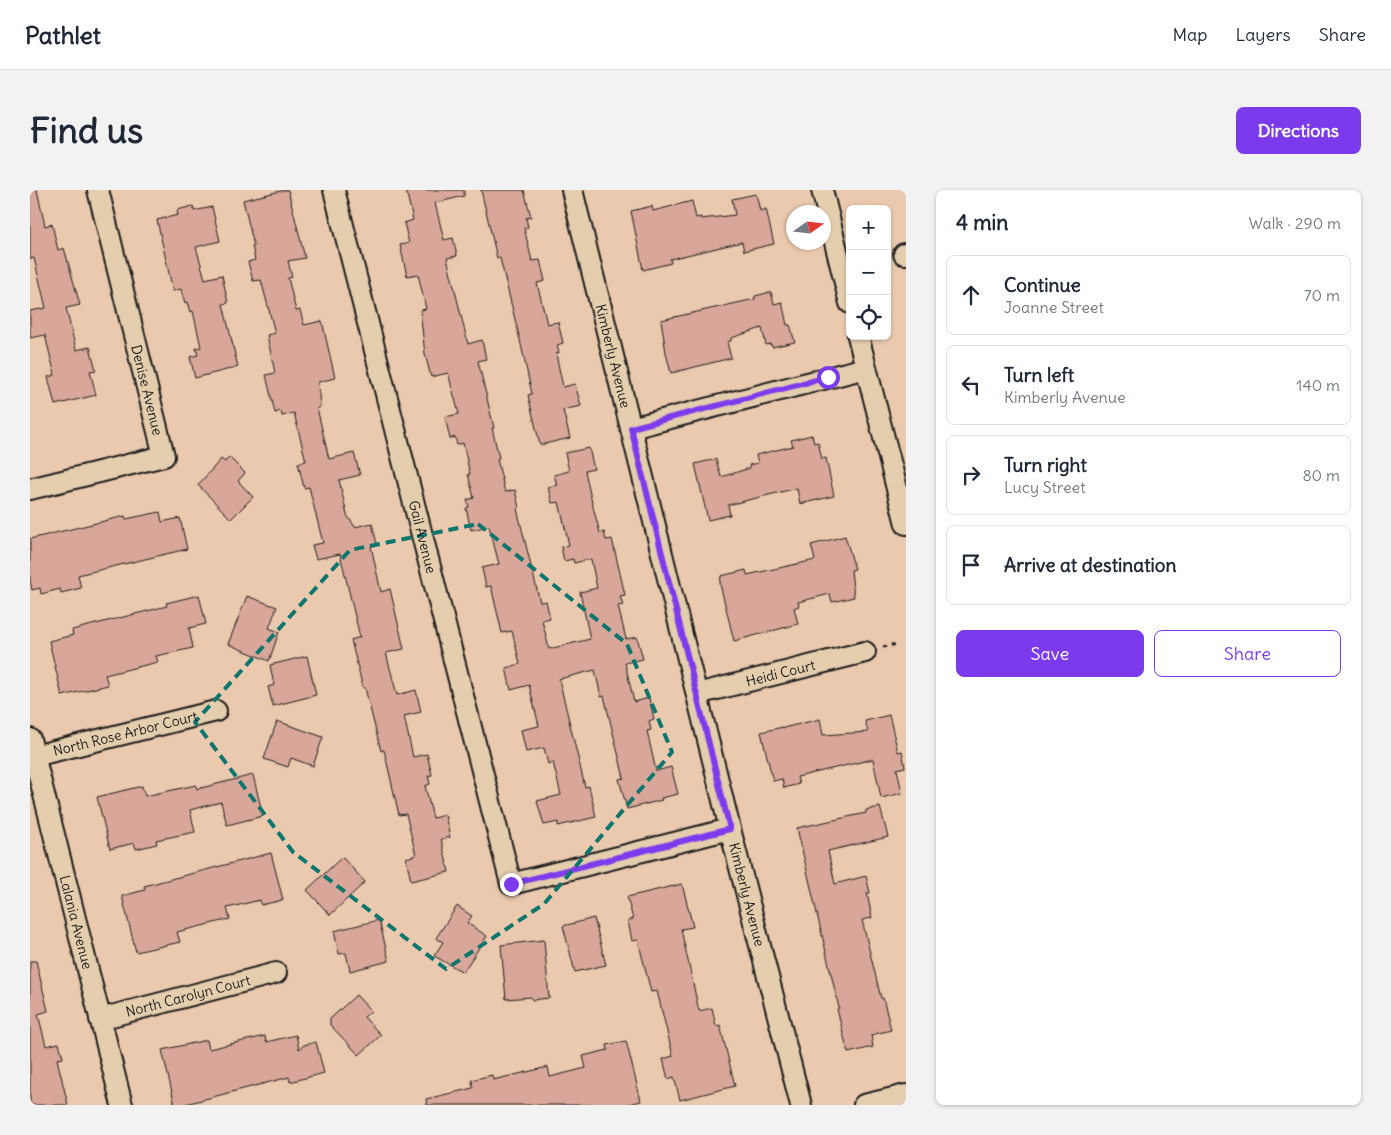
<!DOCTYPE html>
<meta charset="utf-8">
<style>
body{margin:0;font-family:Delius,sans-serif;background:#f2f2f3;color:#1f2937}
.controls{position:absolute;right:15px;top:15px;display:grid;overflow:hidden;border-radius:8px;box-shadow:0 1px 4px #0004}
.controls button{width:45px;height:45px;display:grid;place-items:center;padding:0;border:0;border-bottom:1px solid #e0e1e3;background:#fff;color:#1f2937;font:25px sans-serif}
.compass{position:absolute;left:756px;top:15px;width:45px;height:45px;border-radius:50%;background:#fff;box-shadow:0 1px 4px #0004;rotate:76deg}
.stop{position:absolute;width:15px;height:15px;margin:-11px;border:4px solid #7c3aed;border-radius:50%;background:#fff}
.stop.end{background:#7c3aed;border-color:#fff;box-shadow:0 1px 5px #0008}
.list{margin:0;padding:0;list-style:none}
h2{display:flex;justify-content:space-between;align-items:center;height:65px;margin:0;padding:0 20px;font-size:21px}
h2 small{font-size:16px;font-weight:400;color:#747a83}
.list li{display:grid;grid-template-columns:32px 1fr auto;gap:15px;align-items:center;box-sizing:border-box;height:80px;margin:0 10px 10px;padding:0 10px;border:1px solid #e0e1e3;border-radius:8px}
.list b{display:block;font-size:19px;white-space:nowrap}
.list p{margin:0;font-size:16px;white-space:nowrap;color:#747a83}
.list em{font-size:16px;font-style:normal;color:#747a83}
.actions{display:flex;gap:10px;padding:15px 20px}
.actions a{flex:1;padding:11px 0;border:1px solid #7c3aed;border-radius:8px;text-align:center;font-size:18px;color:#7c3aed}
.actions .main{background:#7c3aed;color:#fff}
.icon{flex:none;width:28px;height:28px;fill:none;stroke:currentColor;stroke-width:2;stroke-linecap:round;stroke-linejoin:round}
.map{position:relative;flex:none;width:876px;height:915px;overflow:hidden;border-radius:8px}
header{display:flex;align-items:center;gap:30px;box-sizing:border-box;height:70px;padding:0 25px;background:#fff;border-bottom:1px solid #e0e1e3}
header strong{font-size:24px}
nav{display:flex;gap:28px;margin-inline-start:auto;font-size:18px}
.intro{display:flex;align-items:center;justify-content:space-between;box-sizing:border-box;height:120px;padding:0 30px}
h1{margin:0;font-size:35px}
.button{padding:12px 22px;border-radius:8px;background:#7c3aed;color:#fff;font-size:18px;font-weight:700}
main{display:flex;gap:30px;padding:0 30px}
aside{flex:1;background:#fff;border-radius:8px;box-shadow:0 1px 4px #0004}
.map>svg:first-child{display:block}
</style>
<header>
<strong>Pathlet</strong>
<nav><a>Map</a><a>Layers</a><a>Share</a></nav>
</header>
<div class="intro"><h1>Find us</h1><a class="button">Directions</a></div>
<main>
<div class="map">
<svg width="876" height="915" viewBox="0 0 876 915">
<rect width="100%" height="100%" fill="#ebc9ae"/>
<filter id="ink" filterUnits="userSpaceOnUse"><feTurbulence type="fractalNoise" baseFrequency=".02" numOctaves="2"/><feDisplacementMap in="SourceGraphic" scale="10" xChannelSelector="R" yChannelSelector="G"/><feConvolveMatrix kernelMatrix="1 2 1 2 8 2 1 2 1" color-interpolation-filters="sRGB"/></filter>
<g filter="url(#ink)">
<g fill="#d9a79a" stroke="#1c1c1c">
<path d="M0 0H7L15 36 22 34 28 60 34 58 50 115 36 118 46 160 60 157 66 180 60 181 66 205 25 215 18 187 25 185 15 145 0 148V121L16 118 4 68 0 69Z"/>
<path d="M255 0H258L275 68 258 71 262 87 258 88 266 121 270 120 274 135 292 131 305 188 288 192 290 217 287 218 299 269 324 263 330 285 309 290 317 325 325 337 342 333 347 354 341 356 351 402 360 399 374 459 356 463 367 505 386 500 391 522 374 526 383 567 397 564 402 585 398 586 400 594 395 596 403 628 415 625 420 647 411 649 419 682 381 691 376 668 386 665 376 624 369 625 354 560 351 561 335 498H333L321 450 330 447 310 364 286 369 282 355 293 353 279 297 274 298 268 273 276 271 264 223 252 226 251 221 245 223 236 185 245 183 237 145 245 143 231 90 223 91 218 72 225 70 222 56H224L213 10Z"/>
<path d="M376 0H434V6L405 13 414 50 423 48 427 66 417 68 438 154 452 150 456 169 448 171 464 238H462L469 268 467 269 475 302 485 300 489 318 487 319 510 412 516 411 520 428 512 430 519 459 560 449 550 402 567 398 561 369 544 373 543 369 534 371 531 357 539 355 529 312 522 313 518 297 527 295 524 285 539 281 535 263 559 258 564 279 555 281 562 313 570 343 574 342 576 350 582 349 595 405 590 406 593 415 588 416 596 449 607 447 613 469 595 473 604 512 619 508 624 529 619 531 621 540 617 541 626 581 641 577 648 604 631 608 632 610 597 619 589 589 594 588 574 506 571 507 565 480 529 489 555 597 559 596 566 627 528 636V632L514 635 507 611 531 605 523 572 518 574 514 558 496 562 491 540 509 536 499 495 481 500 476 478 490 474 482 441 472 443 461 396 456 397 452 378 469 374 459 336 441 340 436 318 439 317 437 310 444 308 438 284H440L433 253 427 255 425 247 420 249 415 227 429 224 418 183 401 187 395 164 390 120 396 119 388 84 377 86 370 55 379 53 374 33 383 30Z"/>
<path d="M451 0H494L501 27 496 28 498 37 494 38 502 71 510 70 515 91 507 93 517 134 528 132 533 153 527 155 529 163 526 164 533 197 545 194 551 216 533 220 540 248 510 255 498 205 502 204 490 150 470 68H467Z"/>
<path d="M726 4 730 21 736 19 744 54 714 61 712 52 640 69 641 73 613 80 601 21 622 16 623 21 662 11 666 28 671 27V29L705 25 702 9Z"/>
<path d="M163 16 164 21 182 17 190 51 166 57 175 89 192 85 198 113 193 114 208 177 165 188 160 167 168 165 166 158 171 157 163 121 160 122 157 112 155 113 151 99 143 101 127 30 148 25 147 20Z"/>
<path d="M741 102 744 114 752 112 757 135H760L765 152 742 157 741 154 736 155 732 138 701 148V151L697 152 701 168 641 183 636 163 631 130 725 109V106Z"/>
<path d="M782 245 784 253 788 252 792 269 796 268 804 306 770 314 767 298 698 315 700 325 678 330 665 274 686 269 691 287 720 278 719 275 728 273 726 265 763 256 761 250Z"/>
<path d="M199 267 215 283 208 291 223 307 201 329 168 295 191 269 195 272Z"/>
<path d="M130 322 132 332 150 328 157 359 48 385 51 398 31 403 30 399 11 404 10 398 2 400 0 391V349L95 326 96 329Z"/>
<path d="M815 346 825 379 821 380 824 407 802 412 800 404 768 412 769 416 764 418 768 434 704 451 690 394 691 386 716 380 717 385 785 370 781 355Z"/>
<path d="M169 405 176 434 159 438 163 458 126 466 128 472 75 485 78 495 32 506 19 451 43 445 42 440 137 416 136 413Z"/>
<path d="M217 406 247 417 239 438 249 442 239 471 198 454Z"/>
<path d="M277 466 286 505 243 516 238 497 244 495 240 475Z"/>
<path d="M859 525 868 562 872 561 875 577 867 579 872 603 851 608 843 569 767 587 769 594 754 598 752 589 743 591 731 542 753 537V538L790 529 793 545 838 542 835 531Z"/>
<path d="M247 531 293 547 283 576 261 568 258 577 234 569Z"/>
<path d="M223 585 233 626 197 635 191 612 160 620 165 642 126 650 127 654 106 659 104 653 80 659 67 607 112 596 115 606 166 595 167 599Z"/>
<path d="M850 617 858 647 798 661 805 694 836 686 840 703H837L842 728 832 730 851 808H853L861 840 841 845 843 857 818 863 807 819 809 818 767 638 836 623V620Z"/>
<path d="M241 663 253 710 231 715 230 710 197 718 200 729 147 742 150 752 106 762 92 706 115 700 114 696Z"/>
<path d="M312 667 335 692 300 725 277 700Z"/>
<path d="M652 694 663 737 651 739 669 821 682 818 686 836 690 835 705 896 650 910 644 887 638 889 633 869 643 866 627 801 621 802 608 750 602 751 598 731 603 729 597 707Z"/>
<path d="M427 716 442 726 437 733 457 746 433 782 404 766 413 752 406 748Z"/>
<path d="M564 728 576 775 545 782 533 736Z"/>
<path d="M349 730 359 771 320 781 316 763 309 764 304 741Z"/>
<path d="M514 750 519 808 502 810 501 807 476 809 471 755Z"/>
<path d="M0 771H6L18 821 8 824 16 856 29 853 33 868 27 869 38 915H0Z"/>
<path d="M326 805 341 821 334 827 351 845 329 865 300 835V829Z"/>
<path d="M266 845 269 859 274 855 286 852 294 883 260 892 259 887 152 915H145L132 860 177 850 179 859 235 846 236 852Z"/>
<path d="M596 851 611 911 596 915H397L396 909 443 898 442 890 462 885 463 890 518 877 520 887 556 878 553 866 578 860 577 855Z"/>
</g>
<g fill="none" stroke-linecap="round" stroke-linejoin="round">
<g stroke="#1c1c1c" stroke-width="24">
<g id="minor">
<path id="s1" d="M304 0 481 694 700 639"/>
<path id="s2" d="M542 0 700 639 771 915"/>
<path d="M792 0 820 113"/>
<path d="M874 64H876"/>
<path d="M828 146 876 334"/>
<path d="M601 238 836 178"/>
<path d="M0 299 134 266 68 0"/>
<path id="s3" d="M667 504 835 462"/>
<path id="s4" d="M0 549 92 915"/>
<path id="s5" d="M4 566 186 521"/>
<path id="s6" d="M70 829 246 783"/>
<path d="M834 915 876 905"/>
</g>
</g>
<path stroke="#1c1c1c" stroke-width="3" stroke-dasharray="4 4" stroke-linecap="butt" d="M853 457 867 454"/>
<use href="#minor" stroke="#e5ceae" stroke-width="20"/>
</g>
</g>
<g fill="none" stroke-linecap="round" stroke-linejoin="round" filter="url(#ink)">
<path stroke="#7c3aed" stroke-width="6" d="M481 694 700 639 601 238 798 187"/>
</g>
<path fill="none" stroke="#0f766e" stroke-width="4" stroke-dasharray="10 6" stroke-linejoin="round" d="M448 334 597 454 642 562 514 714 416 779 263 662 165 532 320 360Z"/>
<g text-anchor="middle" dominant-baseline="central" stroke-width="4.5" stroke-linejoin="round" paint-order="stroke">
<g font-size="14" fill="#1c1c1c" stroke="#e5ceae">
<text stroke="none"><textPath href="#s2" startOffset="171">Kimberly Avenue</textPath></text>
<text transform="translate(117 200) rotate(76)">Denise Avenue</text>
<text stroke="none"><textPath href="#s1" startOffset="358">Gail Avenue</textPath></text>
<text stroke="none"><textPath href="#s3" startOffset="86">Heidi Court</textPath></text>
<text stroke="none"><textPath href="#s5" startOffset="94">North Rose Arbor Court</textPath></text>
<text stroke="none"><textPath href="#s2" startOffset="726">Kimberly Avenue</textPath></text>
<text stroke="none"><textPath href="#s4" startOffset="189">Lalania Avenue</textPath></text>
<text stroke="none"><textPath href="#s6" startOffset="91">North Carolyn Court</textPath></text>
</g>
</g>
</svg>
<div class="controls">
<button>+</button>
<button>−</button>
<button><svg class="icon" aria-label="locate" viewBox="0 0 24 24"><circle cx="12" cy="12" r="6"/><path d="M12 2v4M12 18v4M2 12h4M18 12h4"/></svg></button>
</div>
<svg class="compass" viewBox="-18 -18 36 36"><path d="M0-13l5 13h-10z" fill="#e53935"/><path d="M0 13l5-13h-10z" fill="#747a83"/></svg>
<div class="stop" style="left:798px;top:187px"></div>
<div class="stop end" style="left:481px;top:694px"></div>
</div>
<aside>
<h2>4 min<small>Walk · 290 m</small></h2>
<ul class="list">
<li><svg class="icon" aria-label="ahead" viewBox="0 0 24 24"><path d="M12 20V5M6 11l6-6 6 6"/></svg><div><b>Continue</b><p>Joanne Street</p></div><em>70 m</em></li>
<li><svg class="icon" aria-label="left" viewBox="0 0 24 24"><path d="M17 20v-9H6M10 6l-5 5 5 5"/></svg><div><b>Turn left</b><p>Kimberly Avenue</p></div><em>140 m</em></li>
<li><svg class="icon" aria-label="right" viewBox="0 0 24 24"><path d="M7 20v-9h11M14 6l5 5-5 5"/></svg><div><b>Turn right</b><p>Lucy Street</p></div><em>80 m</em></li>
<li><svg class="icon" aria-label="arrive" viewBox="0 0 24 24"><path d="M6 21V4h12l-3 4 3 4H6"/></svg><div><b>Arrive at destination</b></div></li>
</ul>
<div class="actions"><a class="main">Save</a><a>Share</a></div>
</aside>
</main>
